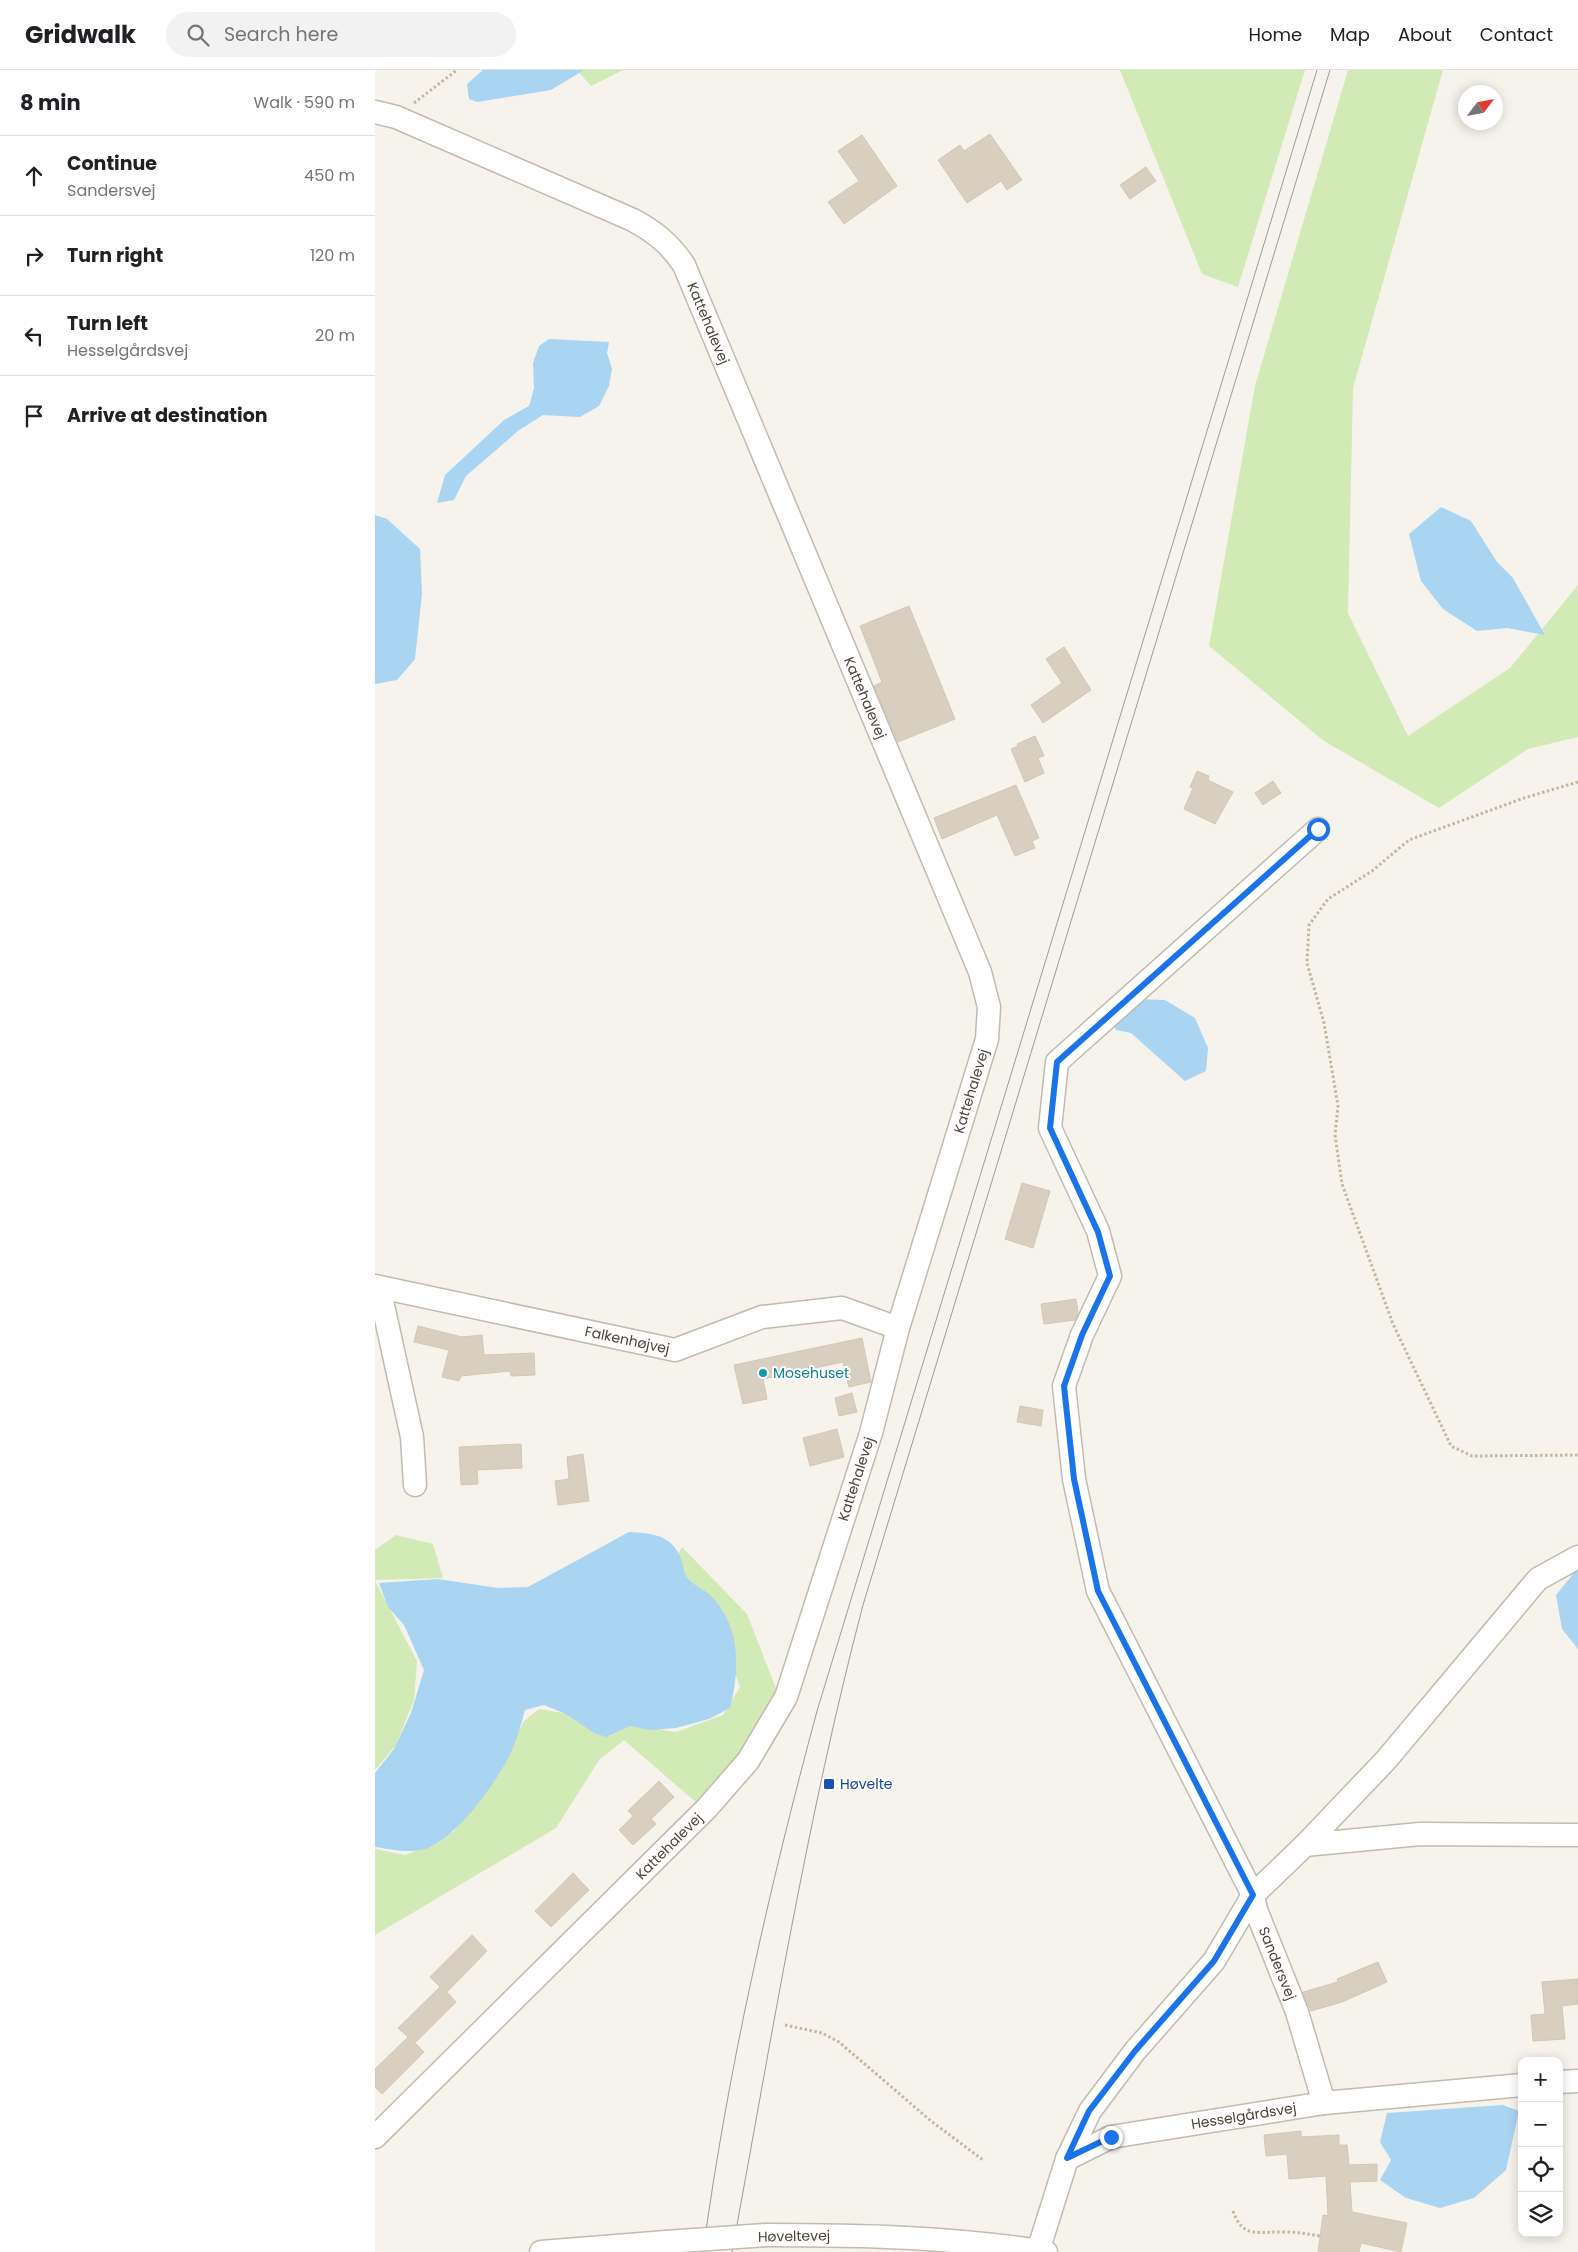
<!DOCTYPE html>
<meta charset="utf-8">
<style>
body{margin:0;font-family:Poppins,sans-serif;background:#f2f2f2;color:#202124}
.controls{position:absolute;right:15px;bottom:15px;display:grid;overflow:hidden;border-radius:10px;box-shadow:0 2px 12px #0003}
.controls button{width:45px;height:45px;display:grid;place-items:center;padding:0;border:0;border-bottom:1px solid #e0e0e0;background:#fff;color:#202124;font:25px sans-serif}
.compass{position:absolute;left:1083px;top:15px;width:45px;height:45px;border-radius:50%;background:#fff;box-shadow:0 2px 12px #0003;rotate:58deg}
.stop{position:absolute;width:15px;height:15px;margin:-11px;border:4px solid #1a73e8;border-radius:50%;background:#fff}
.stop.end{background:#1a73e8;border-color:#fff;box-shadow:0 1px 5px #0008}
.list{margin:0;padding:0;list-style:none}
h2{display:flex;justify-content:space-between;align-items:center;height:65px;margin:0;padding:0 20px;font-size:21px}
h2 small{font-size:16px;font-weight:400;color:#757577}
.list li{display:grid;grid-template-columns:32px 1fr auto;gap:15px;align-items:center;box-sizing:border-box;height:80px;padding:0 20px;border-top:1px solid #e0e0e0}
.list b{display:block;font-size:19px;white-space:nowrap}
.list p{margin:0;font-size:16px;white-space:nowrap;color:#757577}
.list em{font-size:16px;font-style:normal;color:#757577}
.icon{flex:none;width:28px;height:28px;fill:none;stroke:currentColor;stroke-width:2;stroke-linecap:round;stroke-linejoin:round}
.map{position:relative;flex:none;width:1203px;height:2182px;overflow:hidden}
header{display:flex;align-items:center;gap:30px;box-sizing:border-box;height:70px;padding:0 25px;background:#fff;border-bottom:1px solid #e0e0e0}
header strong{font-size:24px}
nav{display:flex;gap:28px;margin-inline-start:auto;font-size:18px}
.search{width:350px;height:45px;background:#f2f2f2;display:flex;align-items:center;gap:12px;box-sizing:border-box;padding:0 18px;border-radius:28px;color:#757577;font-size:19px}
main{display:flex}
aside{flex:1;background:#fff}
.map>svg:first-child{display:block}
</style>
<header>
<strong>Gridwalk</strong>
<div class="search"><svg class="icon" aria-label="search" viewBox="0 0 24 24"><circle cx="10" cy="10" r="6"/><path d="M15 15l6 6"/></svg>Search here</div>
<nav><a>Home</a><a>Map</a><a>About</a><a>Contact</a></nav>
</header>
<main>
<aside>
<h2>8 min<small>Walk · 590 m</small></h2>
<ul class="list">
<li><svg class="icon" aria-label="ahead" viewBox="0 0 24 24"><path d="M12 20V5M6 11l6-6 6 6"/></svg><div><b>Continue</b><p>Sandersvej</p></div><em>450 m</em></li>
<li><svg class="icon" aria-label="right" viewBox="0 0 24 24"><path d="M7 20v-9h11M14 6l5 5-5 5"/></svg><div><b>Turn right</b></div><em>120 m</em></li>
<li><svg class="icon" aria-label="left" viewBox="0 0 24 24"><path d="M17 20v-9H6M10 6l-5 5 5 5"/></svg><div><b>Turn left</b><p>Hesselgårdsvej</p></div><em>20 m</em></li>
<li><svg class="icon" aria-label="arrive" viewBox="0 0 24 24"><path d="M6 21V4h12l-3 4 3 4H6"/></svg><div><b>Arrive at destination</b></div></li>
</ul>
</aside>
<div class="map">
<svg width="1203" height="2182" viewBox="0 0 1203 2182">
<rect width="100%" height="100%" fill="#f6f3ec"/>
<g fill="#d2eab5">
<path d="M202 0H248L216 16Z"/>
<path d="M745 0H930L863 217 827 204Z"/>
<path d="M973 0H1068L978 318 973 543 1033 666 1135 598 1203 515V667L1153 679 1064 738 949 671 834 576 880 316Z"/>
<path d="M21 1465 58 1474 68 1508 0 1510V1480Z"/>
<path d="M307 1477 372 1544 409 1639 324 1735 249 1670 224 1690 181 1758 0 1865V1779L30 1785 61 1774 79 1761 113 1718 149 1651 164 1639 301 1662 348 1645 365 1617 334 1529 295 1498Z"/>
<path d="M0 1511 42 1591 39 1630 21 1675 0 1700Z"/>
</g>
<g fill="#a9d4f2">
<path d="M108 0H209L176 20 102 32 94 29 92 14Z"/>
<path d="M174 269 234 272 232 283 237 299 234 316 224 336 205 347 168 345 143 361 91 406 79 430 62 433 70 405 129 350 154 336 159 318 158 293 164 276Z"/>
<path d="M1066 437 1096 451 1122 492 1138 508 1170 565 1132 558 1102 561 1068 539 1046 511 1034 464Z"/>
<path d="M0 445 12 449 45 479 47 524 40 589 22 610 0 614Z"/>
<path d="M758 929 790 930 820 948 833 978 831 1001 810 1011 756 963 741 960 737 952Z"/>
<path d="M254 1462C274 1463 294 1464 304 1484 308 1491 308 1503 313 1509 319 1516 329 1519 335 1525 366 1556 365 1599 355 1638L334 1649 301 1658 275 1660 255 1656 231 1667 219 1663 191 1644 169 1635 150 1640C145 1659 139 1680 128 1697 113 1723 76 1774 46 1780 33 1783 13 1779 0 1777V1703L19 1679 36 1643 49 1600 29 1555 13 1537 4 1513 63 1509 123 1518 153 1517Z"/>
<path d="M1203 1498V1579L1187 1559 1181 1525Z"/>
<path d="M1128 2035 1144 2041 1131 2100 1099 2128 1065 2138 1031 2128 1005 2110 1016 2090 1005 2072 1012 2043Z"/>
</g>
<g fill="#d8cfc1" stroke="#d3c7b4">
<path d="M615 64 647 110 632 120 626 111 592 133 563 90 585 75 589 81Z"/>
<path d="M487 65 522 116 469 154 453 132 484 111 463 81Z"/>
<path d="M771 97 781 111 755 129 745 115Z"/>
<path d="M534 536 580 649 523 672 499 616 507 612 485 556Z"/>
<path d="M689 577 716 620 668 653 656 635 687 613 671 589Z"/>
<path d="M660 666 669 686 663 688 669 703 650 712 636 679 643 676 642 674Z"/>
<path d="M822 701 834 706 833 710 858 722 840 754 809 739 818 718 815 717Z"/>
<path d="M898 711 906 723 888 735 880 723Z"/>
<path d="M641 715 664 768 657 771 660 778 640 786 622 745 567 769 559 748Z"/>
<path d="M647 1113 675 1121 658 1178 630 1169Z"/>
<path d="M701 1229 703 1243 700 1250 669 1254 666 1234Z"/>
<path d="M43 1256 87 1267 107 1265 109 1285 159 1283 160 1305 136 1306 135 1301 86 1306 84 1311 67 1307 74 1280 39 1272Z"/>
<path d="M487 1268 496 1312 474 1317 468 1292 388 1309 392 1329 368 1334 359 1295Z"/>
<path d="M477 1323 482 1342 464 1346 460 1328Z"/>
<path d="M645 1336 668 1340 666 1356 642 1352Z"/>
<path d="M462 1359 469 1387 435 1396 428 1368Z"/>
<path d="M146 1374 147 1398 102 1400 103 1414 86 1415 84 1377Z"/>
<path d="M208 1384 214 1431 183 1435 180 1411 194 1409 192 1387Z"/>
<path d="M284 1711 299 1727 276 1749 281 1754 258 1775 244 1760 258 1746 253 1741Z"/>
<path d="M198 1803 214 1820 176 1857 160 1841Z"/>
<path d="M97 1865 112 1881 72 1922 81 1932 40 1973 49 1982 7 2024 0 2017V1999L33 1967 23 1958 65 1917 55 1907Z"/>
<path d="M1003 1892 1012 1912 967 1932 936 1941 928 1922 963 1912 962 1909Z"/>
<path d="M1203 1909V1934L1187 1936 1190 1969 1158 1971 1156 1945 1170 1944 1167 1912Z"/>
<path d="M926 2061V2067L964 2065V2075H972L974 2095 1002 2094V2111L975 2112 977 2142 1032 2153 1026 2182 986 2173 984 2182H943L948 2145 953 2146 951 2106 914 2109 912 2084 891 2086 889 2065Z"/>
</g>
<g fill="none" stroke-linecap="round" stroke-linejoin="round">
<g stroke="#c2bbae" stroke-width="25">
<g id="minor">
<path id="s1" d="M0 42 21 47 258 150C280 162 295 174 309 195L605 902 614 937 612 969 523 1258 496 1363 411 1627 373 1691 332 1738 0 2067"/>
<path id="s2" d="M943 759 682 992 675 1058 723 1161 735 1206 707 1265 689 1316 699 1409 723 1521 878 1825 881 1840 922 1942 949 2033"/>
<path id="s3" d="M0 1216 300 1280 387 1247 467 1238 523 1258"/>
<path d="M4 1217 37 1367 40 1415"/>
<path d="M930 1775 1045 1764 1203 1765"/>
<path d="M1184 2012 1203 2011"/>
<path d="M692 2089 715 2041 760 1981 839 1891 878 1825 930 1775 1011 1690 1163 1509 1203 1487"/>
<path d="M391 2165C485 2165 578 2167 671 2182"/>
<path id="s4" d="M663 2181 692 2089 736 2067 949 2033 1147 2015"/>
<path d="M166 2182 291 2172"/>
</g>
</g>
<g stroke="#c4b79f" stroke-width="3" stroke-dasharray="2.5 2.5" stroke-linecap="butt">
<path d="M39 33 82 0"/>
<path d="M1203 712 1149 728 1034 770 997 801 953 829 934 855 932 893 949 953 963 1036 960 1065 967 1114 1018 1254 1076 1376 1097 1386 1203 1385"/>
<path d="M410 1955 447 1963 464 1972 556 2051 608 2090"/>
<path d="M858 2141C868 2170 885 2161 910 2162 922 2162 933 2164 945 2166"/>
</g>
<use href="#minor" stroke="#fff" stroke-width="22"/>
<g stroke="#9a9a9a" stroke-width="1">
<path d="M328 2182C353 1999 394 1819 442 1641L942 0"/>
<path d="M357 2182C397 1966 432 1748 488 1535L955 0"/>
</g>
<g stroke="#c2bbae" stroke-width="25" stroke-linecap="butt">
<path id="minor-bridge" d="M291 2172 391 2165"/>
</g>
<use href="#minor-bridge" stroke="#fff" stroke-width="22"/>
</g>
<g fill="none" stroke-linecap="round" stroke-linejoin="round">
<path stroke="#1a73e8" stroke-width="6" d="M736 2067 692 2088 714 2041 760 1981 839 1891 878 1825 723 1521 699 1409 689 1316 707 1265 735 1206 723 1162 675 1058 682 992 943 759"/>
</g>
<circle fill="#0f9aa8" stroke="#fff" stroke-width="2" cx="388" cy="1303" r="5"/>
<rect fill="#1a4fb4" stroke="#fff" stroke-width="2" x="448" y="1708" width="12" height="12" rx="2.5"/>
<g text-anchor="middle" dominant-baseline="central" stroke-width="4" stroke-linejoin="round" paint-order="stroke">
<g font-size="14" fill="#4b4439" stroke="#fff">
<text stroke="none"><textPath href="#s1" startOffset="412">Kattehalevej</textPath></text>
<text stroke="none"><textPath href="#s1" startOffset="818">Kattehalevej</textPath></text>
<text transform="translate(596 1021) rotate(-73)">Kattehalevej</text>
<text stroke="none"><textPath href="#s3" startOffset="258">Falkenhøjvej</textPath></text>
<text transform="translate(481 1409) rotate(-72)">Kattehalevej</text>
<text transform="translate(294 1776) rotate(-45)">Kattehalevej</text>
<text stroke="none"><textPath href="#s2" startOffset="1318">Sandersvej</textPath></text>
<text stroke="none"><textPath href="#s4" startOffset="280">Hesselgårdsvej</textPath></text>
<text transform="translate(419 2166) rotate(-1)">Høveltevej</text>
</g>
<g font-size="14" fill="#0d838f" stroke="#fff" text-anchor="start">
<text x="398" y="1303">Mosehuset</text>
</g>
<g font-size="14" fill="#164399" stroke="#fff" text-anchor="start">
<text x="465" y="1714">Høvelte</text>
</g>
</g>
</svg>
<div class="controls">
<button>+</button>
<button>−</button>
<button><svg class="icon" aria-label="locate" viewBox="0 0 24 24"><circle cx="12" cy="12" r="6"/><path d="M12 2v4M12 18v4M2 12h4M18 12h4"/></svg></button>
<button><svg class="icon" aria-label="layers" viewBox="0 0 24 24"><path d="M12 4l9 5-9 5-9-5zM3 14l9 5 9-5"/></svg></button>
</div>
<svg class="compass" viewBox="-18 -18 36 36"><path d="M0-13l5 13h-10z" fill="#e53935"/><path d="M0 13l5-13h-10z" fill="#757577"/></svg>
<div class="stop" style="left:943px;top:759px"></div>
<div class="stop end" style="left:736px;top:2067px"></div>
</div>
</main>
